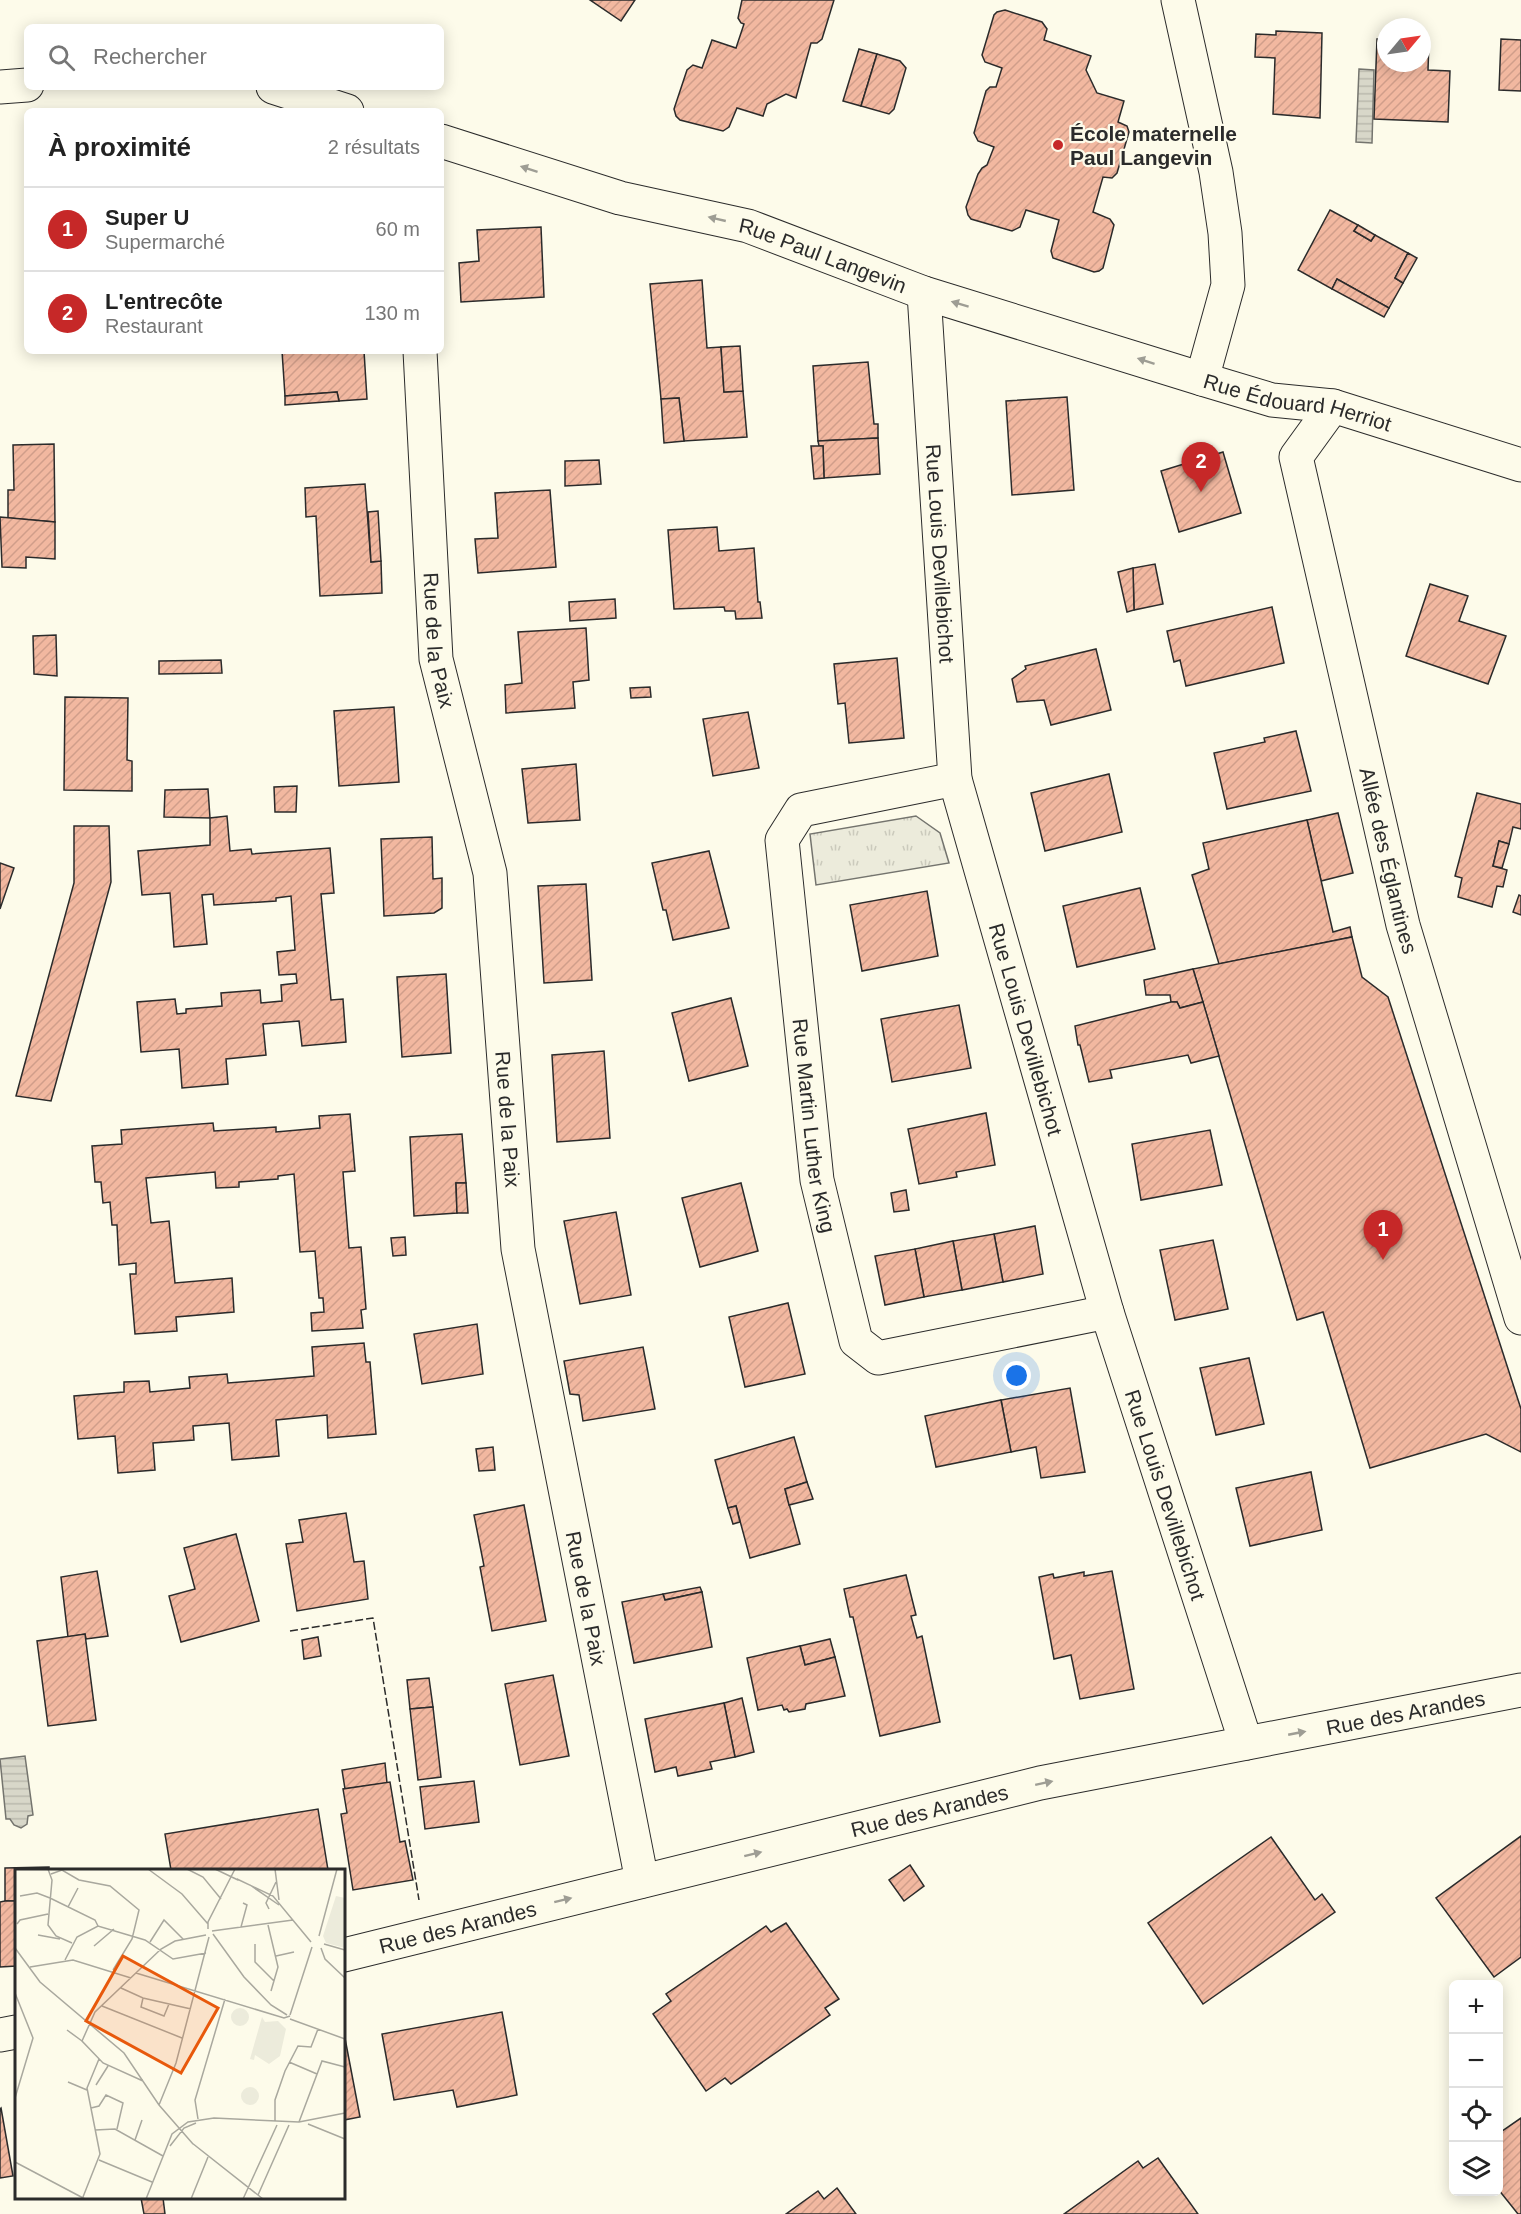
<!DOCTYPE html>
<html lang="fr">
<meta charset="utf-8">
<style>
body{margin:0;font-family:Arial,sans-serif;background:#f2f2f2;color:#222}
.controls{position:absolute;right:18px;bottom:18px;display:grid;overflow:hidden;border-radius:9px;box-shadow:0 3px 15px #0003}
.controls button{width:54px;height:54px;display:grid;place-items:center;padding:0;border:0;border-bottom:2px solid #e0e0e0;background:#fff;color:#222;font:30px sans-serif}
.compass{position:absolute;left:1377px;top:18px;width:54px;height:54px;border-radius:50%;background:#fff;box-shadow:0 3px 15px #0003;rotate:61deg}
.you{position:absolute;left:1017px;top:1376px;width:21px;height:21px;margin:-15px;border:4px solid #fff;border-radius:50%;background:#1a73e8;box-shadow:0 0 0 9px #1a73e833}
.badge{display:grid;place-items:center;width:39px;height:39px;border-radius:50%;background:#c62828;color:#fff;font-size:20px;font-weight:700}
.pin{position:absolute;translate:-50% -50px;filter:drop-shadow(0 2px 3px #0008)}
.pin::after{content:'';position:absolute;top:32px;width:21px;height:18px;background:inherit;clip-path:polygon(0 0,100% 0,50% 100%)}
.list{margin:0;padding:0;list-style:none}
h2{display:flex;justify-content:space-between;align-items:center;height:78px;margin:0;padding:0 24px;font-size:26px}
h2 small{font-size:20px;font-weight:400;color:#767676}
.list li{display:grid;grid-template-columns:39px 1fr auto;gap:18px;align-items:center;box-sizing:border-box;height:84px;padding:0 24px;border-top:2px solid #e0e0e0}
.list b{display:block;font-size:22px;white-space:nowrap}
.list p{margin:0;font-size:20px;white-space:nowrap;color:#767676}
.list em{font-size:20px;font-style:normal;color:#767676}
.icon{flex:none;width:33px;height:33px;fill:none;stroke:currentColor;stroke-width:2;stroke-linecap:round;stroke-linejoin:round}
.map{position:relative;flex:none;width:1521px;height:2214px;overflow:hidden}
.search{position:absolute;background:#fff;box-shadow:0 3px 15px #0003;left:24px;top:24px;width:420px;height:66px;display:flex;align-items:center;gap:15px;box-sizing:border-box;padding:0 21px;border-radius:9px;color:#767676;font-size:22px}
.panel{position:absolute;background:#fff;box-shadow:0 3px 15px #0003;left:24px;top:108px;width:420px;height:246px;border-radius:9px}
.map>svg:first-child{display:block}
</style>
<div class="map">
<svg width="1521" height="2214" viewBox="0 0 1521 2214">
<defs>
<pattern id="grass-tufts" width="24" height="20" patternUnits="userSpaceOnUse" patternTransform="scale(1.5)"><rect width="24" height="20" fill="#ecebdb"/><path d="M3 7l-1-3M5 7V3M7 7l1-3M15 17l-1-3M17 17v-4M19 17l1-3" fill="none" stroke="#cbcabc"/></pattern>
<pattern id="water-rules" width="6" height="5" patternUnits="userSpaceOnUse" patternTransform="scale(1.5)"><rect width="6" height="5" fill="#d8d7c9"/><path d="M0 2.5h6" fill="none" stroke="#bab9ad"/></pattern>
<pattern id="building-hatch" width="6" height="6" patternUnits="userSpaceOnUse" patternTransform="scale(1.5)"><rect width="6" height="6" fill="#f2b8a0"/><path d="M-1 1l2-2M0 6l6-6M5 7l2-2" fill="none" stroke="#d09e8a"/></pattern>
</defs>
<rect width="100%" height="100%" fill="#fdfbea"/>
<path fill="url(#grass-tufts)" stroke="#74746e" stroke-width="1.5" d="M916 816 940 833 949 863 816 885 810 834Z"/>
<g fill="url(#water-rules)" stroke="#74746e" stroke-width="1.5">
<path d="M1359 69 1374 70 1372 143 1356 142Z"/>
<path d="M25 1756 33 1815 28 1816 27 1824 21 1828 14 1825 10 1819H6L0 1759Z"/>
</g>
<g fill="url(#building-hatch)" stroke="#2b2b2b" stroke-width="1.5">
<path d="M590 0H635L621 21Z"/>
<path d="M742 0H834L822 39 817 43H811L796 98 786 94 767 104 763 116 737 108 729 127 723 131 680 120 676 116 674 109 687 70 693 65 702 68 712 40 736 48 744 24 741 23 738 18Z"/>
<path d="M1005 10 1042 22 1047 29 1044 40 1091 56 1086 70 1097 93 1124 101 1118 122 1127 126 1129 132 1117 173 1112 178 1103 177 1093 212 1110 219 1114 225 1103 268 1099 271 1094 272 1053 258 1051 251 1059 220 1026 210 1020 227 1012 231 971 219 968 215 966 207 978 174 982 168 987 165 994 147 978 141 974 133 986 91 990 87H996L1002 68 985 62 982 55 994 15 997 12Z"/>
<path d="M1276 31 1322 33 1320 118 1273 114 1275 58 1255 57 1256 34 1276 35Z"/>
<path d="M1377 39H1386V63H1422V41H1429L1428 70 1450 71 1448 122 1374 119Z"/>
<path d="M1501 39 1521 40V91L1499 90Z"/>
<path d="M859 49 877 54 861 106 843 101Z"/>
<path d="M877 54 900 61 906 68 894 109 889 114 861 106Z"/>
<path d="M1330 210 1358 225 1354 231 1371 241 1375 235 1408 253 1395 278 1403 283 1389 308 1337 279 1332 289 1298 270Z"/>
<path d="M1358 225 1375 235 1371 241 1354 231Z"/>
<path d="M541 227 544 297 461 302 459 263 479 261 477 230Z"/>
<path d="M1408 253 1417 258 1403 283 1395 278Z"/>
<path d="M1337 279 1389 308 1384 317 1332 289Z"/>
<path d="M702 280 707 348 721 347 724 392 743 391 747 437 684 441 679 398 661 399 650 284Z"/>
<path d="M740 346 743 391 724 392 721 347Z"/>
<path d="M282 351H364L367 399 339 401 337 392 285 396Z"/>
<path d="M868 362 874 424H878V438L818 441 813 366Z"/>
<path d="M337 392 339 401 285 405V396Z"/>
<path d="M1067 397 1074 490 1012 495 1006 401Z"/>
<path d="M679 398 684 441 664 443 661 399Z"/>
<path d="M878 438 880 474 824 478 823 446H819L818 441Z"/>
<path d="M54 444 55 522 8 518V490H14L13 445Z"/>
<path d="M811 446H823L824 478 814 479Z"/>
<path d="M1223 452 1241 513 1179 532 1161 471Z"/>
<path d="M599 460 601 484 565 486V461Z"/>
<path d="M365 484 371 562 381 561 382 593 320 596 316 516 306 517 305 488Z"/>
<path d="M550 490 556 567 478 573 475 539 498 538 495 493Z"/>
<path d="M378 511 381 561 371 562 368 512Z"/>
<path d="M0 517 55 522V559L26 557V568L2 567Z"/>
<path d="M717 527 719 551 754 548 758 602H760L762 618 736 619 735 611H725L724 607 674 609 668 530Z"/>
<path d="M1155 564 1163 604 1134 610 1133 568Z"/>
<path d="M1133 568 1134 610 1127 612 1118 572Z"/>
<path d="M1430 584 1468 596 1459 621 1506 636 1488 684 1406 656Z"/>
<path d="M615 599 616 618 570 621 569 602Z"/>
<path d="M1272 607 1284 663 1186 686 1180 660 1174 662 1167 631Z"/>
<path d="M586 628 589 680 573 682 575 708 506 713 505 685 522 683 518 632Z"/>
<path d="M56 635 57 676 34 674 33 636Z"/>
<path d="M1096 649 1111 710 1051 725 1044 700 1017 702 1012 679 1026 669 1025 666Z"/>
<path d="M897 658 904 738 849 743 845 703 838 704 834 664Z"/>
<path d="M221 660 222 673 159 674V661Z"/>
<path d="M650 687 651 697 631 698 630 688Z"/>
<path d="M65 697 128 698 127 760 132 761V791L64 790Z"/>
<path d="M394 707 399 782 339 786 334 711Z"/>
<path d="M748 712 759 768 713 776 703 719Z"/>
<path d="M1296 731 1311 791 1227 809 1214 753 1265 742 1264 738Z"/>
<path d="M576 764 580 820 528 823 522 769Z"/>
<path d="M1109 774 1122 832 1045 851 1031 793Z"/>
<path d="M297 786 296 812H275L274 787Z"/>
<path d="M208 789 210 818 164 817 165 790Z"/>
<path d="M1477 793 1521 804V829L1513 827 1509 844 1499 841 1493 866 1507 870 1503 887 1497 886 1492 907 1458 897 1462 878 1455 876Z"/>
<path d="M1338 813 1353 873 1321 881 1307 820Z"/>
<path d="M227 816 230 851 251 849 252 854 330 848 334 893 321 894 331 1000 343 999 346 1042 302 1046 299 1021 263 1024 266 1055 226 1059 228 1084 182 1088 179 1049 141 1052 137 1002 175 999 177 1014 186 1013V1009L222 1006 221 993 260 990 261 1003 282 1001 281 985 297 983 296 974 279 975 277 952 295 950 291 896 276 898V901L214 905 213 894 202 895 207 944 174 947 170 893 142 895 138 851 210 845V818Z"/>
<path d="M1307 820 1333 932 1350 927 1352 937 1219 964 1192 875 1209 869 1203 843Z"/>
<path d="M74 826H109L111 882 51 1101 16 1096 74 883Z"/>
<path d="M432 837 433 879 442 878V908L434 913 384 916 381 839Z"/>
<path d="M1499 841 1509 844 1502 868 1493 866Z"/>
<path d="M709 851 729 928 673 940 666 910H663L652 863Z"/>
<path d="M0 863 14 868 0 909Z"/>
<path d="M586 884 592 980 544 983 538 886Z"/>
<path d="M1140 888 1155 949 1077 967 1063 906Z"/>
<path d="M927 891 938 956 862 971 850 905Z"/>
<path d="M1519 895 1521 896V915L1513 912Z"/>
<path d="M1352 937 1362 977 1388 997 1521 1409V1452L1486 1434 1370 1468 1323 1312 1297 1320 1193 969Z"/>
<path d="M1193 969 1203 1002 1180 1008 1177 1002H1171L1170 995H1146L1144 980Z"/>
<path d="M446 974 451 1053 402 1057 397 977Z"/>
<path d="M731 998 748 1066 689 1081 672 1013Z"/>
<path d="M1171 1002H1177L1180 1008 1203 1002 1219 1056 1191 1063 1188 1055 1110 1070 1112 1078 1089 1082 1080 1045H1078L1075 1026Z"/>
<path d="M959 1005 971 1068 892 1082 881 1019Z"/>
<path d="M604 1051 610 1138 557 1142 552 1055Z"/>
<path d="M986 1113 995 1165 956 1172 957 1177 919 1184 908 1129Z"/>
<path d="M350 1114 355 1171 343 1172 349 1248 361 1247 366 1309 361 1310 363 1328 312 1331 311 1313 324 1312 323 1298H319L315 1251 300 1252 294 1174 278 1176V1179L239 1182V1187L216 1188 215 1172 146 1178 151 1223 169 1221 175 1283 232 1278 234 1312 176 1317 177 1331 135 1334 130 1274H136V1263L119 1265 117 1225H112L110 1202 103 1203 101 1182H95L92 1146 122 1144 121 1130 213 1123 214 1131 276 1127V1132L320 1128 319 1116Z"/>
<path d="M1210 1130 1222 1185 1141 1200 1132 1144Z"/>
<path d="M462 1134 466 1183H456L457 1213 414 1216 410 1137Z"/>
<path d="M456 1183H466L468 1213H457Z"/>
<path d="M741 1183 758 1251 700 1267 682 1198Z"/>
<path d="M906 1190 909 1210 894 1212 891 1193Z"/>
<path d="M616 1212 631 1295 580 1304 564 1221Z"/>
<path d="M1035 1226 1043 1274 1003 1282 994 1234Z"/>
<path d="M994 1234 1003 1282 962 1290 953 1241Z"/>
<path d="M405 1237 406 1255 393 1256 391 1238Z"/>
<path d="M1213 1240 1228 1309 1175 1320 1160 1250Z"/>
<path d="M953 1241 962 1290 924 1297 915 1249Z"/>
<path d="M915 1249 924 1297 885 1305 875 1256Z"/>
<path d="M788 1303 805 1374 745 1387 729 1317Z"/>
<path d="M477 1324 483 1374 422 1384 414 1334Z"/>
<path d="M364 1343 366 1362H370L376 1434 328 1438 327 1415 276 1420 279 1456 232 1460 229 1423 193 1426 194 1440 153 1443 155 1470 118 1473 115 1436 78 1439 74 1396 124 1392V1382L149 1381 150 1392 190 1388 189 1377 227 1374 228 1383 314 1376 312 1347Z"/>
<path d="M643 1347 655 1409 583 1421 579 1395 570 1394 564 1361Z"/>
<path d="M1249 1358 1264 1424 1216 1435 1200 1368Z"/>
<path d="M1070 1388 1085 1472 1041 1478 1036 1447 1011 1452 1001 1400Z"/>
<path d="M1001 1400 1011 1452 936 1467 925 1416Z"/>
<path d="M794 1437 807 1482 785 1489 800 1544 750 1558 736 1506 728 1508 715 1460Z"/>
<path d="M493 1447 495 1470 479 1471 476 1449Z"/>
<path d="M1311 1472 1322 1530 1250 1546 1236 1488Z"/>
<path d="M807 1482 813 1499 789 1505 785 1489Z"/>
<path d="M524 1505 546 1621 492 1631 480 1567 484 1566 474 1515Z"/>
<path d="M736 1506 740 1522 733 1524 728 1508Z"/>
<path d="M346 1513 354 1562 364 1561 368 1599 297 1611 286 1544 303 1542 299 1520Z"/>
<path d="M236 1534 259 1621 181 1642 169 1596 195 1589 184 1548Z"/>
<path d="M97 1571 108 1636 86 1639 85 1634 68 1637 61 1577Z"/>
<path d="M1112 1571 1134 1689 1080 1699 1071 1655 1054 1659 1039 1577 1053 1574 1054 1578 1084 1572V1576Z"/>
<path d="M906 1575 916 1615 911 1616 917 1638 922 1636 940 1722 880 1736 853 1617H850L844 1589Z"/>
<path d="M700 1587 702 1592 665 1600 663 1594Z"/>
<path d="M702 1592 712 1647 634 1663 622 1602 663 1594 665 1600Z"/>
<path d="M85 1634 96 1720 48 1726 37 1641Z"/>
<path d="M318 1637 321 1656 304 1659 302 1640Z"/>
<path d="M830 1639 835 1657 805 1665 800 1646Z"/>
<path d="M800 1646 805 1665 835 1657 845 1696 806 1704 805 1709 789 1712 787 1709 784 1710 782 1705 758 1710 747 1658Z"/>
<path d="M553 1675 569 1756 520 1765 505 1684Z"/>
<path d="M429 1678 433 1707 410 1709 407 1680Z"/>
<path d="M742 1698 754 1752 735 1757 724 1703Z"/>
<path d="M724 1703 735 1757 710 1762 712 1769 678 1776 676 1767 655 1772 645 1719Z"/>
<path d="M433 1707 441 1777 418 1780 410 1709Z"/>
<path d="M385 1763 387 1783 345 1789 342 1770Z"/>
<path d="M474 1781 479 1822 425 1829 420 1787Z"/>
<path d="M390 1782 400 1842 405 1841 413 1880 353 1890 341 1814 347 1813 343 1789Z"/>
<path d="M318 1809 328 1870H171L165 1834Z"/>
<path d="M1521 1836V1957L1494 1977 1436 1898Z"/>
<path d="M1271 1837 1315 1900 1322 1894 1335 1912 1203 2004 1148 1923Z"/>
<path d="M910 1865 924 1886 904 1901 889 1880Z"/>
<path d="M49 1867V1870H16V1901H5V1868Z"/>
<path d="M5 1901H16V1966L0 1967V1902Z"/>
<path d="M786 1923 839 1999 825 2008 830 2015 731 2084 725 2078 706 2091 653 2014 671 2001 666 1994 766 1926 771 1932Z"/>
<path d="M502 2012 517 2095 457 2107 453 2090 394 2100 382 2034Z"/>
<path d="M344 2033 360 2117 344 2120Z"/>
<path d="M1 2108 13 2176 0 2178V2109Z"/>
<path d="M1521 2118V2214H1518L1498 2189V2134Z"/>
<path d="M1158 2158 1198 2214H1064L1138 2161 1143 2168Z"/>
<path d="M837 2188 856 2214H786L818 2191 824 2199Z"/>
<path d="M141 2198H163L165 2214H144Z"/>
</g>
<g fill="none" stroke-linecap="round" stroke-linejoin="round">
<g stroke="#2b2b2b" stroke-width="35">
<g id="minor">
<path d="M1178 0 1216 172 1225 233 1228 285 1202 379"/>
<path d="M0 87 27 85"/>
<path d="M273 87 347 111"/>
<path id="s1" d="M441 141 620 198 748 226 924 293 1202 379 1272 400 1333 406 1521 465"/>
<path id="s2" d="M924 293 955 779 1107 1312 1246 1743"/>
<path id="s3" d="M420 351 436 659 490 873 518 1249 642 1881"/>
<path id="s4" d="M1333 406 1296 457 1403 925 1521 1318"/>
<path id="s5" d="M955 779 801 810 782 840 817 1180 856 1341 878 1358 1107 1312"/>
<path id="s6" d="M344 1955 1040 1783 1521 1690"/>
<path d="M0 2035 16 2032"/>
</g>
</g>
<use href="#minor" stroke="#fdfbea" stroke-width="33"/>
<path stroke="#2b2b2b" stroke-width="1.5" stroke-dasharray="8 3" stroke-linecap="butt" d="M290 1631 373 1618 419 1900"/>
</g>
<defs><path id="oneway-solid" d="M-6-.8H1V-3.2L6.5 0L1 3.2V.8H-6Z" transform="scale(1.5)"/></defs>
<g fill="#9e9d94">
<use href="#oneway-solid" transform="translate(529 169) rotate(-162)"/>
<use href="#oneway-solid" transform="translate(717 219) rotate(-167)"/>
<use href="#oneway-solid" transform="translate(960 304) rotate(-163)"/>
<use href="#oneway-solid" transform="translate(1146 361) rotate(-162)"/>
<use href="#oneway-solid" transform="translate(1297 1733) rotate(-11)"/>
<use href="#oneway-solid" transform="translate(1044 1783) rotate(-12)"/>
<use href="#oneway-solid" transform="translate(753 1854) rotate(-14)"/>
<use href="#oneway-solid" transform="translate(563 1900) rotate(-14)"/>
</g>
<circle fill="#c62828" stroke="#fdfbea" stroke-width="2" cx="1058" cy="145" r="6"/>
<g text-anchor="middle" dominant-baseline="central" stroke-width="4.5" stroke-linejoin="round" paint-order="stroke">
<g font-size="21" font-weight="bold" fill="#2b2b2b" stroke="#fdfbea" text-anchor="start">
<text x="1070" y="133">École maternelle<tspan x="1070" dy="24">Paul Langevin</tspan></text>
</g>
<g font-size="21" fill="#2b2b2b" stroke="#fdfbea">
<text stroke="none"><textPath href="#s1" startOffset="399">Rue Paul Langevin</textPath></text>
<text stroke="none"><textPath href="#s1" startOffset="897">Rue Édouard Herriot</textPath></text>
<text stroke="none"><textPath href="#s2" startOffset="261">Rue Louis Devillebichot</textPath></text>
<text stroke="none"><textPath href="#s3" startOffset="290">Rue de la Paix</textPath></text>
<text stroke="none"><textPath href="#s4" startOffset="477">Allée des Églantines</textPath></text>
<text stroke="none"><textPath href="#s2" startOffset="747">Rue Louis Devillebichot</textPath></text>
<text stroke="none"><textPath href="#s3" startOffset="776">Rue de la Paix</textPath></text>
<text stroke="none"><textPath href="#s5" startOffset="480">Rue Martin Luther King</textPath></text>
<text stroke="none"><textPath href="#s2" startOffset="1233">Rue Louis Devillebichot</textPath></text>
<text stroke="none"><textPath href="#s3" startOffset="1262">Rue de la Paix</textPath></text>
<text stroke="none"><textPath href="#s6" startOffset="1089">Rue des Arandes</textPath></text>
<text stroke="none"><textPath href="#s6" startOffset="603">Rue des Arandes</textPath></text>
<text stroke="none"><textPath href="#s6" startOffset="117">Rue des Arandes</textPath></text>
</g>
</g>
<g transform="translate(15 1869)">
<rect width="330" height="330" fill="#fdfbea"/>
<path d="M321 27 330 29V79L311 74 308 67ZM216 148a9 9 0 1 1 18 0a9 9 0 1 1-18 0ZM247 148 250 153 263 152 271 160 265 187 254 195 240 186 239 191 235 190ZM226 227a9 9 0 1 1 18 0a9 9 0 1 1-18 0Z" fill="#ecebdb"/>
<path fill="none" stroke="#a9a89e" stroke-width="1.5" d="M33 0 37 11 33 56 41 67 57 74M133 0 167 25 193 55M172 0 188 8 206 30M200 0 223 11M260 0 264 31M36 5 47 1 64 11 95 17 124 41 117 70 98 101M222 10 258 27 296 73M235 16 264 36M5 27 22 24 35 29 80 51 83 57M53 38 63 19M254 40 251 34 261 13M2 55 5 51 33 45M253 56 263 98 256 122M226 58 232 36 228 34M193 60V53L220 0M197 62 278 51M198 65 229 108 256 136 272 146M23 66 45 70M304 67 322 0M135 73 149 51 168 70M240 75V93L259 112M309 75 330 81M79 77 99 60M0 79 25 113 109 184 144 236 178 275M306 79 310 90 330 109M261 87 279 83M50 91 62 68 83 57 130 71 158 90 191 84M15 98 58 91 116 109M121 104 269 149 275 147 272 148M106 119 128 129 176 140M0 124 18 169 0 229M128 129 126 138 149 147 154 135M87 137 167 169M275 146 297 78M275 150 330 170M52 161 67 172M274 193 302 205M128 212 88 194 67 172 80 143 146 80 160 72 191 66M53 213 72 221M81 216 93 197M144 236 161 194 194 68M76 239 84 237 91 226 108 234 102 260M183 250 180 231 210 130M260 252V231L270 202 283 177 296 178 303 160M284 253 307 192 330 198M293 255 330 270M80 261 100 260 148 287M120 271 127 251M177 274 248 330M155 277 169 259 181 254M84 291 137 313M0 293 70 330M243 326 274 256M68 328 85 285 72 219 84 190M131 330 157 265 173 253 199 249 284 253 330 244M176 330 193 288M228 330 262 256"/>
<path fill="#e8590c" fill-opacity="0.15" stroke="#e8590c" stroke-width="3" d="M108 87 203 139 166 204 71 152Z"/>
<rect width="330" height="330" fill="none" stroke="#2b2b2b" stroke-width="3"/>
</g>
</svg>
<div class="controls">
<button>+</button>
<button>−</button>
<button><svg class="icon" aria-label="locate" viewBox="0 0 24 24"><circle cx="12" cy="12" r="6"/><path d="M12 2v4M12 18v4M2 12h4M18 12h4"/></svg></button>
<button><svg class="icon" aria-label="layers" viewBox="0 0 24 24"><path d="M12 4l9 5-9 5-9-5zM3 14l9 5 9-5"/></svg></button>
</div>
<svg class="compass" viewBox="-18 -18 36 36"><path d="M0-13l5 13h-10z" fill="#e53935"/><path d="M0 13l5-13h-10z" fill="#767676"/></svg>
<div class="you"></div>
<div class="pin badge" style="left:1383px;top:1260px">1</div>
<div class="pin badge" style="left:1201px;top:492px">2</div>
<div class="search"><svg class="icon" aria-label="search" viewBox="0 0 24 24"><circle cx="10" cy="10" r="6"/><path d="M15 15l6 6"/></svg>Rechercher</div>
<section class="panel">
<h2>À proximité<small>2 résultats</small></h2>
<ul class="list">
<li><span class="badge">1</span><div><b>Super U</b><p>Supermarché</p></div><em>60 m</em></li>
<li><span class="badge">2</span><div><b>L'entrecôte</b><p>Restaurant</p></div><em>130 m</em></li>
</ul>
</section>
</div>
